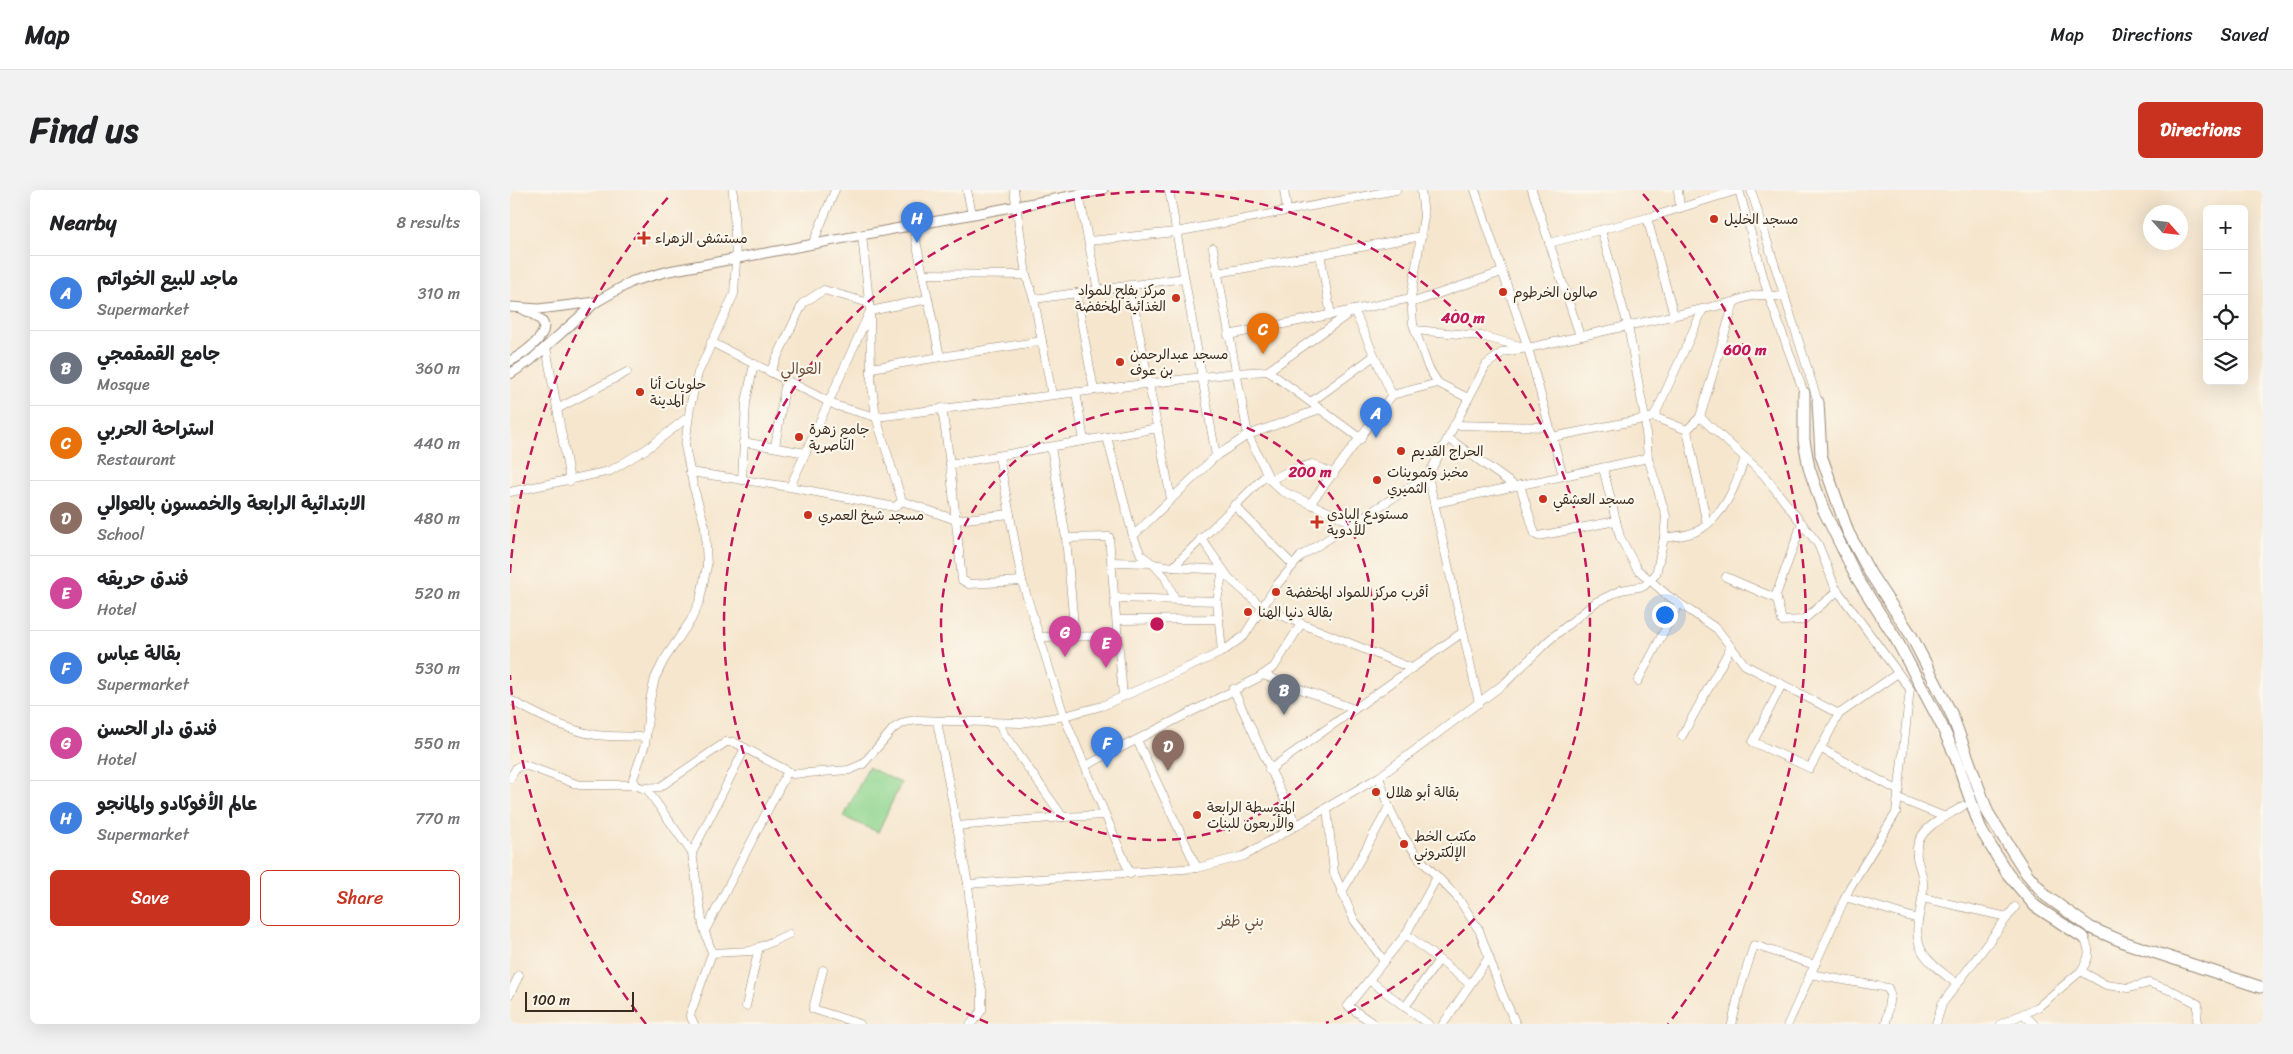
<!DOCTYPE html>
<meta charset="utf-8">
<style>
body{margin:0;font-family:Sriracha,"Playpen Sans Arabic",sans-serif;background:#f2f2f2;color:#202124}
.controls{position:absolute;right:15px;top:15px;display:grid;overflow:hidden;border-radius:8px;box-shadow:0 5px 20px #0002}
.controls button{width:45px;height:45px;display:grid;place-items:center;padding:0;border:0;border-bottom:1px solid #e0e0e0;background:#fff;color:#202124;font:25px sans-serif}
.compass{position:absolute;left:1633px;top:15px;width:45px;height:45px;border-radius:50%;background:#fff;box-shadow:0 5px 20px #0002;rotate:117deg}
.scale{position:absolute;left:15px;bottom:12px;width:109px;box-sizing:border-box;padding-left:5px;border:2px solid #3b2a1e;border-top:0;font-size:14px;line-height:18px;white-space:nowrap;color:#3b2a1e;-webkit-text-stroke:4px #fbf7ec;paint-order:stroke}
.you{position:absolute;left:1154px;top:424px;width:18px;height:18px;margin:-12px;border:4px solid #fff;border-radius:50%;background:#1a73e8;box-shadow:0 0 0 8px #1a73e833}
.badge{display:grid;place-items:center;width:32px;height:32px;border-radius:50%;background:#c8321e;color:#fff;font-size:16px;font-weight:700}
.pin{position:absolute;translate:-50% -41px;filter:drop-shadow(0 1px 2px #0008)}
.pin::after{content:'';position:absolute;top:26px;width:18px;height:15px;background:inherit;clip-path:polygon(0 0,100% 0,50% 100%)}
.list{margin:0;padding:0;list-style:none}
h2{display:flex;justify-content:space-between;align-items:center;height:65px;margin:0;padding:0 20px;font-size:21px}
h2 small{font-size:16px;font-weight:400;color:#757577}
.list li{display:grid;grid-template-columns:32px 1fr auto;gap:15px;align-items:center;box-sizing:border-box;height:75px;padding:0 20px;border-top:1px solid #e0e0e0}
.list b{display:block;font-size:19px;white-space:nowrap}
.list p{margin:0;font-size:16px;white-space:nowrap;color:#757577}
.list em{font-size:16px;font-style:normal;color:#757577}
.actions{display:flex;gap:10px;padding:15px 20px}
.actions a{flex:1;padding:11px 0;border:1px solid #c8321e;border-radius:8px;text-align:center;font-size:18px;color:#c8321e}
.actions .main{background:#c8321e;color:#fff}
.icon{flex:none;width:28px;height:28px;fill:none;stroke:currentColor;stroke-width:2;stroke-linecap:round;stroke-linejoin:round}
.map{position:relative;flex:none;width:1753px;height:834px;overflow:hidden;border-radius:8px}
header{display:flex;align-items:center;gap:30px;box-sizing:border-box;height:70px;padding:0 25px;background:#fff;border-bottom:1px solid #e0e0e0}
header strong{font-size:24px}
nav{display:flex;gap:28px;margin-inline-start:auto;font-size:18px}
.intro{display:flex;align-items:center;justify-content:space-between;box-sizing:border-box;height:120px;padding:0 30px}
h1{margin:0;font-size:35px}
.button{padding:12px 22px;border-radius:8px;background:#c8321e;color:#fff;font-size:18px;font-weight:700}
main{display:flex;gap:30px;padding:0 30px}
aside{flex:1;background:#fff;border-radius:8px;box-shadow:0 5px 20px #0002}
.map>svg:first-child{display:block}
</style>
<header>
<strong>Map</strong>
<nav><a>Map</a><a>Directions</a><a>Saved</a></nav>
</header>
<div class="intro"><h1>Find us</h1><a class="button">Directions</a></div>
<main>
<aside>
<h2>Nearby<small>8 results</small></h2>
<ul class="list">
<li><span class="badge" style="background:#3f7fe0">A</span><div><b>ماجد للبيع الخواتم</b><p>Supermarket</p></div><em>310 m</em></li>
<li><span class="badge" style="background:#6b7280">B</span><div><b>جامع القمقمجي</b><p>Mosque</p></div><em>360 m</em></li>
<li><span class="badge" style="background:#e8710a">C</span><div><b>استراحة الحربي</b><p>Restaurant</p></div><em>440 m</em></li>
<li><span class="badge" style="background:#8d6e63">D</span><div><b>الابتدائية الرابعة والخمسون بالعوالي</b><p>School</p></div><em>480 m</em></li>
<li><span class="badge" style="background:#d1479c">E</span><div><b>فندق حريقه</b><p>Hotel</p></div><em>520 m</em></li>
<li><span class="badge" style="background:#3f7fe0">F</span><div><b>بقالة عباس</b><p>Supermarket</p></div><em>530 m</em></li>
<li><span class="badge" style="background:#d1479c">G</span><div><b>فندق دار الحسن</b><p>Hotel</p></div><em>550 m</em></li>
<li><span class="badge" style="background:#3f7fe0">H</span><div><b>عالم الأفوكادو والمانجو</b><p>Supermarket</p></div><em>770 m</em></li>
</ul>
<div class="actions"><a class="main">Save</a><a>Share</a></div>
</aside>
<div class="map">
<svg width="1753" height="834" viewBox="0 0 1753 834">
<rect width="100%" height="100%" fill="#fbf7ec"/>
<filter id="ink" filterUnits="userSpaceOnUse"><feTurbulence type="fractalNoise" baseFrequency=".02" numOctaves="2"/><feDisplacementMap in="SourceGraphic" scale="10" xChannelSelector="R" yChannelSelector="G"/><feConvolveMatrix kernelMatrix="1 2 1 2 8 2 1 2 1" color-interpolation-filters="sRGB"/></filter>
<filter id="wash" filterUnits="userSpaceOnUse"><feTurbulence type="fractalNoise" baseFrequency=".0096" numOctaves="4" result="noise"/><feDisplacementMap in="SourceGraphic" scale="20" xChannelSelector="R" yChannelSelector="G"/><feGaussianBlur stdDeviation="1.12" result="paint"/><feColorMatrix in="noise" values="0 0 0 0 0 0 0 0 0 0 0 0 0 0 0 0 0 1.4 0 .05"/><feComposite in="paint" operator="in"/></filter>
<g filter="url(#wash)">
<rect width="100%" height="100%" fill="#f6e6ce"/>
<path fill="#90d58f" stroke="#668056" d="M358 577 391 593 368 642 334 627Z"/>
</g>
<g filter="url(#ink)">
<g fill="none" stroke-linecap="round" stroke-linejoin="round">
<g stroke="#988876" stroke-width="9">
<g id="minor">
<path d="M223 0 226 70 224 104 188 183 180 217 175 256 183 295 195 336 197 376 190 410 181 430 154 470 145 488 140 510 135 555 123 589 126 595 132 598 150 597 216 552H224L283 584 339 580 353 574 384 538 395 532 407 530 511 533 554 526 592 516 712 462 734 446 766 396 791 366 918 286"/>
<path d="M457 0 462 24"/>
<path d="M504 0 516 85 524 109 542 205"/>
<path d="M659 0 706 266"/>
<path d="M774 0 777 21"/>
<path d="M911 0 914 26 901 108 903 134 918 177 928 193 958 208"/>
<path d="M965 0 1018 158 1053 286"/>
<path d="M1022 0 1070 146"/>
<path d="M1168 0 1170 18"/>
<path d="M1229 0 1258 104 1294 203"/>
<path d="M1241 0 1308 212"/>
<path d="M569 4 588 100"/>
<path d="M1137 28 1164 125"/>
<path d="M1091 40 1118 136 1135 229 1138 268 1156 326 1154 348C1166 346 1180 346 1191 339 1216 323 1226 294 1235 268"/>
<path d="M579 51 666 42 886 0"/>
<path d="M303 53 325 0"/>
<path d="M1039 53 1141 27 1228 0"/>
<path d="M703 58 738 245 760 290 772 301 843 333"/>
<path d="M810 64 821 125"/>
<path d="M708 83 912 46"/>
<path d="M413 84 516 85"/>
<path d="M620 95 661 309"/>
<path d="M566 103 584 200"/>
<path d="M418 109 430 167"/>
<path d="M524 109 674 88"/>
<path d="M901 113 992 82"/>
<path d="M905 140 971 146 1018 158 1224 112C1244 103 1253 104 1275 107"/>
<path d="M718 145 844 120 882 205"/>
<path d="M201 152 327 216 366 227 725 183 758 181 844 120 901 108"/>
<path d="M36 157 60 291"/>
<path d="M361 178 532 151"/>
<path d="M758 181 851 249"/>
<path d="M260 182 293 113 314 100 359 113"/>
<path d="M566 202 574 251"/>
<path d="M801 212 864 166"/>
<path d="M432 218 440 274 648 238"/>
<path d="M47 219 117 182"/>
<path d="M1144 227 1193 119"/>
<path d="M1190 227 1253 284 1308 354 1325 397 1400 499 1386 623 1340 697 1278 834"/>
<path d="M944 235 1039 237"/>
<path d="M1177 240 1190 227 1224 112"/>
<path d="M597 247 623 346 631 365 643 374 663 377 756 285"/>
<path d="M1042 247 1144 227 1177 240 1197 334"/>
<path d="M938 248 1005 296"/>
<path d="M233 252 296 263"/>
<path d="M265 257 276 190"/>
<path d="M541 257 556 348 565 447"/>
<path d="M489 266 512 391 554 526 620 684"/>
<path d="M440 274 452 390 459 394 512 391"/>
<path d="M1093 278 1110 347 1127 379 1157 405 1207 439 1235 475 1329 524"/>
<path d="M180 282 280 297 385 317 392 311 366 227 361 189 360 121 418 109 403 36"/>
<path d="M232 290 236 212 244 174"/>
<path d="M760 290 784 279 802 274 824 284"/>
<path d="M1010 295 1025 344 1028 346 1106 331"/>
<path d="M280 297 360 121 352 45"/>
<path d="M0 302 100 281 138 258 178 227"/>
<path d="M392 311 446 330 500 324"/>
<path d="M926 313 1138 268"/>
<path d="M800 314 882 205 928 193"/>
<path d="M724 315 783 375"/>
<path d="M1292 333 1266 405 1272 431 1293 430 1328 401"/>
<path d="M623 346 706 266 738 245 810 219"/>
<path d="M556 348 599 347 613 506"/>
<path d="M691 348 719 388 753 418 901 478"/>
<path d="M602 372 642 373 655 387 665 409"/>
<path d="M663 377 713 380 707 411 712 462"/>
<path d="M1216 387 1267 409"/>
<path d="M605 408 707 411"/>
<path d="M607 430 709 429"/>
<path d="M529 447 608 446"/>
<path d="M753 485 844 519"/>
<path d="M1128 491 1169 413"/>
<path d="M1272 494 1243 552 1300 578 1329 524 1388 483"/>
<path d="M723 499 787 636"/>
<path d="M0 510C27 524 55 540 86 545 102 547 120 546 136 547"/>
<path d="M969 513 918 286 976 175 993 162 1018 158"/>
<path d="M427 531 458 694 466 778 472 800V820L461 834"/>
<path d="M489 533 494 544 553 627 595 625"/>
<path d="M1172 546 1221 457"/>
<path d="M627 550 687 678"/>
<path d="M1310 558 1389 601"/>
<path d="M575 576 748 488 764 477 791 434"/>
<path d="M759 580 953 442"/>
<path d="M869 587 879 617 893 646 909 668 948 708 969 740 993 806 1006 834"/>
<path d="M0 588 7 577 15 575 69 595H126"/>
<path d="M136 598 182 663 193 736 202 763 180 825 184 834"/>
<path d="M1388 608 1435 627"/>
<path d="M817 618 824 683 844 730 874 771"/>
<path d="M447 636 553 627"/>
<path d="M182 663 235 558"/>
<path d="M458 694 687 678 734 666 869 587 995 493 1038 451 1086 412 1111 400 1134 396 1146 384 1154 348"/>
<path d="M832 702 879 617"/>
<path d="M1335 707 1408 729"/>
<path d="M1413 708 1497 727"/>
<path d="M195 741 278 581"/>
<path d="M896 744 960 794"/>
<path d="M202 763 241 761 279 744"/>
<path d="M313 780 303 819 350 834"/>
<path d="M1571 781C1580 767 1581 762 1574 748"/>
<path d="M1300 784 1378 798 1380 804 1376 834"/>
<path d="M859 790 918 834"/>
<path d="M1447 794C1422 774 1401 763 1409 726 1411 715 1414 704 1413 692 1412 677 1402 667 1409 651 1416 634 1438 626 1453 616"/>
<path d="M0 804 9 785"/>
<path d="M236 816 249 757"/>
<path d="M895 817 929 770"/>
<path d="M1513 824 1524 834"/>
<path d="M864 834 838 816 896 744 927 687"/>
<path d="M933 834 979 767"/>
<path d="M1222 834 1229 802 1244 755 1305 775"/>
<path d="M1426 834 1432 814 1505 717"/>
<path d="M1491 834 1528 817 1571 781 1596 795 1618 798 1639 793 1665 802 1688 814 1687 834"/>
</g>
</g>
<g stroke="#988876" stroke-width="11">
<g id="major">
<path d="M0 117 29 119 86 112 123 91 159 81 593 0"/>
<path d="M0 171C10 166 39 147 33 133 30 127 20 123 13 119"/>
<path d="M0 184 20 171 86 112"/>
</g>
</g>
<g stroke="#988876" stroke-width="13">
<g id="highway">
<path d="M1294 203V250L1299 278 1313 319 1347 388 1386 449 1431 534 1445 565 1471 640 1497 683 1525 716 1574 748"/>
<path d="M1308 212 1311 265 1338 342 1360 383 1401 445 1442 525 1478 623 1517 684 1536 706 1581 738 1616 753 1750 797"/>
</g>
</g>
<use href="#minor" stroke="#fff" stroke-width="8"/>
<use href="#major" stroke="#fff" stroke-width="9"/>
<use href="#highway" stroke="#fff" stroke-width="11"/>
</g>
</g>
<g fill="none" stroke="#c2185b" stroke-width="2.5" stroke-dasharray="9 6">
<circle cx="647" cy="434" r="216"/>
<path d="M478 833A433 433 0 1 1 816 833"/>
<path d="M136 834A649 649 0 0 1 0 485M0 383A649 649 0 0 1 161 4M1133 4A649 649 0 0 1 1158 834"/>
</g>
<g fill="#c8321e" stroke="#fbf7ec" stroke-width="2">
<circle cx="1204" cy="29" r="5"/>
<path d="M131.5 40.5h5v5h5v5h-5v5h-5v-5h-5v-5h5z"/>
<circle cx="993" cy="102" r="5"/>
<circle cx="666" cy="108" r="5"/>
<circle cx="610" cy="172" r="5"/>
<circle cx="130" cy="202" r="5"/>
<circle cx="289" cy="247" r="5"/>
<circle cx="891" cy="261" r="5"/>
<circle cx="867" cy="290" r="5"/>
<circle cx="1033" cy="309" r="5"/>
<circle cx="298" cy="325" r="5"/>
<path d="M804.5 324.5h5v5h5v5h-5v5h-5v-5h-5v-5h5z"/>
<circle cx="766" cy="402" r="5"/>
<circle cx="738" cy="422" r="5"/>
<circle cx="866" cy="602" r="5"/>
<circle cx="687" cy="625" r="5"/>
<circle cx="894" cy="654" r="5"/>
</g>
<g text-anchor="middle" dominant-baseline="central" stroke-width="4.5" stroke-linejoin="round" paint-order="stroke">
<g font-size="14" fill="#3b2a1e" stroke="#fbf7ec" text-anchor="start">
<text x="1214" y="29">مسجد الخليل</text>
<text x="145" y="48">مستشفى الزهراء</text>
<text x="656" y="100" text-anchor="end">مركز بفلح للمواد<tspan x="656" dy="16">الغذائية المخفضة</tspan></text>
<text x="1003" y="102">صالون الخرطوم</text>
<text x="620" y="164">مسجد عبدالرحمن<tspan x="620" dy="16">بن عوف</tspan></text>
<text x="140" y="194">حلويات أنا<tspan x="140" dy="16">المدينة</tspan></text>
<text x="299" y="239">جامع زهرة<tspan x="299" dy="16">الناصرية</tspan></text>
<text x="901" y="261">الحراج القديم</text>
<text x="877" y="282">مخبز وتموينات<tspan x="877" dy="16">الثميري</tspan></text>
<text x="1043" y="309">مسجد العشقي</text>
<text x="817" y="324">مستودع البادى<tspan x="817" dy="16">للأدوية</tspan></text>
<text x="308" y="325">مسجد شيخ العمري</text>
<text x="776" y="402">أقرب مركز للمواد المخفضة</text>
<text x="748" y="422">بقالة دنيا الهنا</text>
<text x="876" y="602">بقالة أبو هلال</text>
<text x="697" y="617">المتوسطة الرابعة<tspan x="697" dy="16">والأربعون للبنات</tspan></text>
<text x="904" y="646">مكتب الخط<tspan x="904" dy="16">الإلكتروني</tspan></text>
</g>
<g font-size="15" fill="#6d513d" stroke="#fbf7ec">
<text x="291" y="179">العوالي</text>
<text x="731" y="731">بني ظفر</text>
</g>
</g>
<circle cx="647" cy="434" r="8" fill="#c2185b" stroke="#fbf7ec" stroke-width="2.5"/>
<g font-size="15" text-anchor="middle" font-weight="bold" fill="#c2185b" stroke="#fbf7ec" stroke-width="4.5" stroke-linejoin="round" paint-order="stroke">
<text x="953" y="133">400 m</text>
<text x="1235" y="165">600 m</text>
<text x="800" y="287">200 m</text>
</g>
</svg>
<div class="controls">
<button>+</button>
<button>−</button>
<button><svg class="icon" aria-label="locate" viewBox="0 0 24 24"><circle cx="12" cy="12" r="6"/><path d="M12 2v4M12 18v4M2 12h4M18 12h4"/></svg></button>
<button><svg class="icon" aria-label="layers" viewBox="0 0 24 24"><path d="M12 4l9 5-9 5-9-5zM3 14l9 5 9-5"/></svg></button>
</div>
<svg class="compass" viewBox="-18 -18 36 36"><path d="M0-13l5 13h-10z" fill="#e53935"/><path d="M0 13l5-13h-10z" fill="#757577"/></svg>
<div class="scale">100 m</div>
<div class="you"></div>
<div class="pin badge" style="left:866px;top:248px;background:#3f7fe0">A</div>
<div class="pin badge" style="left:774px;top:525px;background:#6b7280">B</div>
<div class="pin badge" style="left:753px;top:164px;background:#e8710a">C</div>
<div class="pin badge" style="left:658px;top:581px;background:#8d6e63">D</div>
<div class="pin badge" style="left:596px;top:478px;background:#d1479c">E</div>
<div class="pin badge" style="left:597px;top:578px;background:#3f7fe0">F</div>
<div class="pin badge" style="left:555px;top:467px;background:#d1479c">G</div>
<div class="pin badge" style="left:407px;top:53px;background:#3f7fe0">H</div>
</div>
</main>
